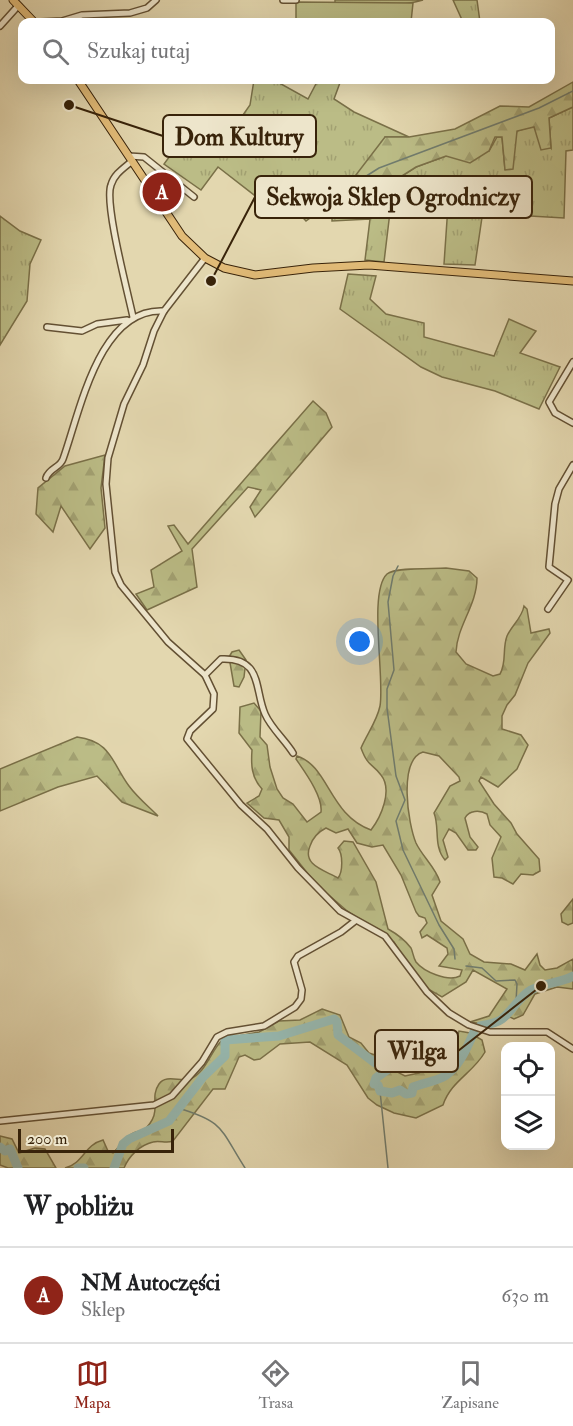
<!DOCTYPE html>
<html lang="pl">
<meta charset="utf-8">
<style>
body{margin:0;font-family:"IM FELL Double Pica",serif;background:#f6f6f6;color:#202124}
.controls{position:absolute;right:18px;bottom:18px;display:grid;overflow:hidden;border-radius:12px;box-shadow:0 6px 24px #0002}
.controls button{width:54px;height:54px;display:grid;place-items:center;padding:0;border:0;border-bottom:2px solid #e0e0e0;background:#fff;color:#202124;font:30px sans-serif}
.scale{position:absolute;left:18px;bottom:15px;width:156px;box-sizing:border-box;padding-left:6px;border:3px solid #38230a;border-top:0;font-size:16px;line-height:21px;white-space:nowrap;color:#38230a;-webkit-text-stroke:4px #ede5cb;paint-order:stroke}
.you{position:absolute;left:360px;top:642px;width:21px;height:21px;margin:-15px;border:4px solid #fff;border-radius:50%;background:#1a73e8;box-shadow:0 0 0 9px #1a73e833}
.badge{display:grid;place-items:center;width:39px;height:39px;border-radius:50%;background:#8f2418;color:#fff;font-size:20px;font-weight:700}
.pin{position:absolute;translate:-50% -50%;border:3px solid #fff;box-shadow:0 2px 6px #0006}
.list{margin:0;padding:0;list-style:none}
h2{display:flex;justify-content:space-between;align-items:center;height:78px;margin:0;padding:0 24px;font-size:26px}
h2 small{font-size:20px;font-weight:400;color:#757577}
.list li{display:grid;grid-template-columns:39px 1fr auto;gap:18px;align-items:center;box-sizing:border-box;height:96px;padding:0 24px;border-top:2px solid #e0e0e0}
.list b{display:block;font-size:22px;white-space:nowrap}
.list p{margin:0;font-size:20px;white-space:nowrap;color:#757577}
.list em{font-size:20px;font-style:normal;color:#757577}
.icon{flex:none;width:33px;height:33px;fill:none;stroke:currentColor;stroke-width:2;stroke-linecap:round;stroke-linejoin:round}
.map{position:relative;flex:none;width:573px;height:1168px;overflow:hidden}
.search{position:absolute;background:#fff;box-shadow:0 6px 24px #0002;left:18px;right:18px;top:18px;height:66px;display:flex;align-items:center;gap:15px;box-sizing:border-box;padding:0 21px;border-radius:12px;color:#757577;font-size:22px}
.sheet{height:174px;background:#fff}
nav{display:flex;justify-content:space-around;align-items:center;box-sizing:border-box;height:84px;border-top:2px solid #e0e0e0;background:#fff;font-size:16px;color:#757577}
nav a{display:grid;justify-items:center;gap:3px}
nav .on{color:#8f2418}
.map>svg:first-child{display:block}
</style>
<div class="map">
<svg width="573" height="1168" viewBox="0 0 573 1168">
<defs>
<pattern id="grass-tufts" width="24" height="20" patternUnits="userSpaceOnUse" patternTransform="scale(1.5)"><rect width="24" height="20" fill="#bbbc86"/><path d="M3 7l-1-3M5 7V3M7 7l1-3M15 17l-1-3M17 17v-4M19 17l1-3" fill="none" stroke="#a2a172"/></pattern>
<pattern id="forest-firs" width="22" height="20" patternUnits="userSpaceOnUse" patternTransform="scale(1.5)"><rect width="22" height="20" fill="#bbbc86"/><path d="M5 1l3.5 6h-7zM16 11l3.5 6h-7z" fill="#a2a172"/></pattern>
</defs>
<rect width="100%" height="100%" fill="#e3d7af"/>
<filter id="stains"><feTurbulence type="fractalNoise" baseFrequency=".00333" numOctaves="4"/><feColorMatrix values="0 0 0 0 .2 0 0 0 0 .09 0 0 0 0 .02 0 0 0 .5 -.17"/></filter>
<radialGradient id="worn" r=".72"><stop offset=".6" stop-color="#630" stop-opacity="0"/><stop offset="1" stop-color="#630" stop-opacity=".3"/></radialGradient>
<g fill="url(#grass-tufts)" stroke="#7a7048" stroke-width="1.5">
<path d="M335 0H423C397 8 363 4 335 4Z"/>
<path d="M453 0H477L480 22H463Z"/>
<path d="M254 80H274L308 99 318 80H341L334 99 354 112 409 137H385L380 190 416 167 446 156 489 151 497 137H502L505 170 517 131 534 126 551 148 549 118 573 107V150L566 151 564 218 513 215 512 200 485 197 475 265 444 264 449 191 416 193 390 212 384 262 365 260 370 219 332 221V202L306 221 293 207 281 216 218 167 201 190 164 164 183 138 176 132 184 118 224 142 250 105Z"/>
<path d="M0 216 20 231 41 240 30 264 27 301 0 345Z"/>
<path d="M348 274 376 276 370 299 386 314 424 323V337L494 356 509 319 536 331 520 353 560 367 539 409 495 391 442 377 421 367 340 309Z"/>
</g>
<g fill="url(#forest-firs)" stroke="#7a7048" stroke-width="1.5" fill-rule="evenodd">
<path d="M573 82V107L549 118 551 148 541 150 534 127 517 131 513 169 505 170 502 137H495L489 151 470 163 446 156 416 167 380 190 349 184 385 137H409L455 129 500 106 529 107Z"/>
<path d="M313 401 326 413 332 427 255 517 250 507 261 490 248 487 192 549 197 587 147 610 136 594 154 587 151 570 182 551 168 526 174 525 188 544Z"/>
<path d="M105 455 101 488 105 528 90 549 61 506 53 532 36 514 38 488 65 466Z"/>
<path d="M446 568 469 571 477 578C477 605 457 626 456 652L466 664 493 676 500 674C507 662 502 649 507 636 512 625 522 618 524 606L527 609 531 633 549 629 550 633 528 663 515 695 507 705 502 716V729L521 735 528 745 517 769 498 787 481 777 479 781 494 804 511 823 517 834 539 859 540 871 533 875 521 874 513 884 502 878 494 877 492 858 501 837 490 825 487 814C480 810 469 810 465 818L470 837 478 847 476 850H468L456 833 449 829 443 840 448 857 445 860C433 846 440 828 434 813L450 786 460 781 459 777 439 756 423 752C398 760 408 824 416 843 422 856 436 868 440 882L432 895 441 921 463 939 470 954 484 962 511 964 525 970 537 954 540 965 545 970 557 968 573 959V989L557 987 535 994 523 1015 514 1019 510 1017 495 1026 470 1022 489 1016 507 989 473 970 466 982 442 997 428 989 409 967 394 942 346 910 316 884 289 850V837L279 820 264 818 247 803 259 796 262 789C251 777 251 764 252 750L239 733 240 707 254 703 261 711 260 737 267 745 270 767 277 789 283 798 293 804 307 822 321 812C323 796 304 771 296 759L297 756C329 766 329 815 371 830 381 817 393 790 381 775 372 763 368 767 361 748 367 734 377 721 380 706 385 678 368 592 387 574 395 567 433 569 446 568ZM326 828 336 833 348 829 357 843 372 847 383 845 401 875 416 912 419 916 425 918 427 923 420 932 422 938 427 935 447 948 448 954 439 966 462 970 460 976C448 982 424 972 416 962 413 957 413 952 411 948 405 940 397 934 388 929L376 882 353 842 344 841 338 848C343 854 343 872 338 878 324 870 302 865 310 846 313 837 318 832 326 828Z"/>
<path d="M239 650 246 660 244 677 239 687 234 686 229 657 232 652Z"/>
<path d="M77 737C111 741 112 763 129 786 137 797 148 806 158 816L122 802 97 776 58 787 0 811V769Z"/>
<path d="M573 899V923L568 925 562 922 561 914Z"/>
<path d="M322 1009 340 1015 349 1037 361 1043 369 1053 387 1059 399 1073 405 1076 419 1073 453 1053 459 1031 470 1033 482 1040 485 1052C473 1073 451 1081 443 1105L416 1118 394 1113 377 1105 368 1098 347 1065 310 1042 280 1044 260 1059 254 1060 245 1055 239 1057 225 1089H213L173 1141C166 1144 160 1140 153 1142 140 1145 129 1156 124 1168H65C84 1163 84 1145 103 1140L108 1151 113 1153C123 1144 127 1131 143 1131 165 1111 148 1100 159 1084 166 1074 180 1082 190 1079 206 1073 211 1050 223 1039L259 1032 279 1021 300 1020Z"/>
<path d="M0 1136 12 1139 19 1153 35 1148 45 1149 56 1168H8L0 1165Z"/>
</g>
<path fill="#bbbc86" stroke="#7a7048" stroke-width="1.5" d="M296 2 413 3 411 22H296Z"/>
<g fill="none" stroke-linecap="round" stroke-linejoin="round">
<g stroke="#707c6e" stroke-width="1.5">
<path d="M341 192 379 168 539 108 573 91"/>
<path d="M398 566 393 576 388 602 394 670 387 689V708L396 776 405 800 396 821 403 850 439 925 454 949 455 959"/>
<path d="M466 966 482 968 496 981 515 980 517 984 516 1002"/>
<path d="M380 1091 388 1168"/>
<path d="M178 1108C225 1122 220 1129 245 1168"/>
</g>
<g stroke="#96b8b0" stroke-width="9">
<path d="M480 1026C486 1025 497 1023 502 1019 513 1010 519 997 531 990 544 983 564 982 573 976"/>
<path d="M0 1147 5 1151 10 1149 18 1168"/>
<path d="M78 1168H84"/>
<path d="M114 1168 123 1144 129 1139 169 1121 203 1077 225 1056V1040L279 1036 334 1019 337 1022 338 1035 375 1063 384 1062 388 1065 387 1070 376 1078 374 1084 378 1085 380 1091 392 1093 400 1090 406 1094 412 1093 413 1087C423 1083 437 1081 445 1076 460 1066 467 1047 474 1032"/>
</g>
<g stroke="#635033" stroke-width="8">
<g id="minor">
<path d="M283 0H296"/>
<path d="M41 22 62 21 82 15 130 13 147 8 156 0"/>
<path d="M0 26 18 6"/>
<path d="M129 156 144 157 194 197"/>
<path d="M132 161C124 168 114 174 111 185 104 203 128 293 133 317"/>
<path d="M205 258 164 311 154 331 143 365 124 404 108 458 106 484 115 572 121 585 168 642 205 675 214 694 213 709 190 731 187 739 241 805 267 829 298 868 340 911 385 936 427 992 449 1013 469 1025 490 1032H547L573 1049"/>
<path d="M47 327 82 331 97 324 127 320"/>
<path d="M573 362 549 402 555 413 573 423"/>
<path d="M46 478C49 468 60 468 63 459 80 412 99 307 164 311"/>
<path d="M548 609 568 580 549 567 555 504 559 489 573 465"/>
<path d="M205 675 221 659C263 657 254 689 265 714 271 728 285 740 293 753"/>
<path d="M0 1121 154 1105 172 1096 202 1062 217 1037 227 1032 264 1026 295 1007 301 999 302 990 294 962 298 956 341 932 355 921"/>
</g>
</g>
<g stroke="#38230a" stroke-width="9">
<g id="major">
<path d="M13 0 34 22"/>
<path d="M78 80 182 236 205 258 224 268 255 275 313 268 369 265 573 281"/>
</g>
</g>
<use href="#minor" stroke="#ede5cb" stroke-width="5"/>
<use href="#major" stroke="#e2bc78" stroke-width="7"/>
</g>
<path fill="none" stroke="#38230a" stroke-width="2" d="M69 105L163 136M211 281L255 197M541 986L458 1051"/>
<g fill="#38230a" stroke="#ede5cb" stroke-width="2">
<circle cx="69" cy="105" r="6"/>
<circle cx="211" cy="281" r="6"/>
<circle cx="541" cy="986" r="6"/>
</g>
<g fill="#ede5cb" stroke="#38230a" stroke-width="2">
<rect x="163" y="115" width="153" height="42" rx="6"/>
<rect x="255" y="176" width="277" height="42" rx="6"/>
<rect x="375" y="1030" width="83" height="42" rx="6"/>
</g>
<g font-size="24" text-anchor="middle" font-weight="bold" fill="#38230a">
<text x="239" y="145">Dom Kultury</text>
<text x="393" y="205">Sekwoja Sklep Ogrodniczy</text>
<text x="417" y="1059">Wilga</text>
</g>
<rect width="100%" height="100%" filter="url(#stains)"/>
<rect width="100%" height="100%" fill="url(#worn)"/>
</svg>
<div class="controls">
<button><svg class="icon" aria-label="locate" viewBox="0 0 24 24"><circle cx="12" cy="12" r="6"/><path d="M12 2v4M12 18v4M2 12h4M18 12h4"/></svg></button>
<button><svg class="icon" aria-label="layers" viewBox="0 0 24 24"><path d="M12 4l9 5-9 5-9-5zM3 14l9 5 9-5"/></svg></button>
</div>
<div class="scale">200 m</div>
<div class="you"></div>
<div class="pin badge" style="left:162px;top:192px">A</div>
<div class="search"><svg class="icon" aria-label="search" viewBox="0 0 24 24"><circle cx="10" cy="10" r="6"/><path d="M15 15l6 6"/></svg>Szukaj tutaj</div>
</div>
<section class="sheet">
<h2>W pobliżu<small></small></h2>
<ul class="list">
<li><span class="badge">A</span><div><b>NM Autoczęści</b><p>Sklep</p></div><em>630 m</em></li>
</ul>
</section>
<nav>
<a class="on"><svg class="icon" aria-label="map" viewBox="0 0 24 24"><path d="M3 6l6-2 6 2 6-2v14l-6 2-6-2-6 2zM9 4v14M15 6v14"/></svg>Mapa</a>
<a><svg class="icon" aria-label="directions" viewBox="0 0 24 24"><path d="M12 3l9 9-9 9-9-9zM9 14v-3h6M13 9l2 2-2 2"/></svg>Trasa</a>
<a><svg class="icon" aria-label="saved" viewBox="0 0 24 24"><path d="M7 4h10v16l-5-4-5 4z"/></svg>Zapisane</a>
</nav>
